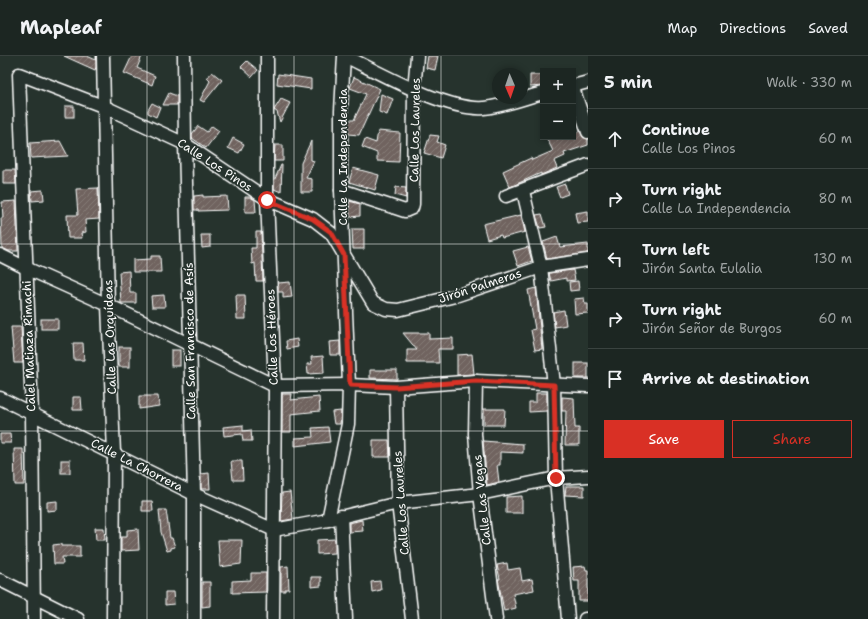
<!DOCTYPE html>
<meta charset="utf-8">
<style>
body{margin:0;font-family:"Shantell Sans",sans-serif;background:#252e2a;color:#f1f3f6}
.controls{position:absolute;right:12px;top:12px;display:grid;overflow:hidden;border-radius:0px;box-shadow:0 2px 6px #0003}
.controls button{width:36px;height:36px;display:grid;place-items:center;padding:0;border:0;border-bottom:1px solid #3a4340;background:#1c2622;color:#f1f3f6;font:20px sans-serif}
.compass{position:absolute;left:492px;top:12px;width:36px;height:36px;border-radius:50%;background:#1c2622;box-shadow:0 2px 6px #0003;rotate:178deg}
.stop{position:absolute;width:12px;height:12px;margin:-9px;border:3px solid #d93025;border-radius:50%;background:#fff}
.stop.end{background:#d93025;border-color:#fff;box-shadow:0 1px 4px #0008}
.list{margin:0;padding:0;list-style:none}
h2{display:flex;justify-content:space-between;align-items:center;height:52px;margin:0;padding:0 16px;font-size:17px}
h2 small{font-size:13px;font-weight:400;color:#a0a5a5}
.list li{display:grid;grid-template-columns:26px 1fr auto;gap:12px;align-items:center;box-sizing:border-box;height:60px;padding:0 16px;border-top:1px solid #3a4340}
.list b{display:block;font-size:15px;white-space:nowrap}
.list p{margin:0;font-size:13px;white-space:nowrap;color:#a0a5a5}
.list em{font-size:13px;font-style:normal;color:#a0a5a5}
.actions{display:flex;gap:8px;padding:12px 16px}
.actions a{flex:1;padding:9px 0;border:1px solid #d93025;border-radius:0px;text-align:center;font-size:14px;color:#d93025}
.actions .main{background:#d93025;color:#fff}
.icon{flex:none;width:22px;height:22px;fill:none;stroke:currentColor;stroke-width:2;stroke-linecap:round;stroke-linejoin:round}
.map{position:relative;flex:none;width:588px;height:563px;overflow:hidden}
header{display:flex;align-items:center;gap:24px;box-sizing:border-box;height:56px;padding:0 20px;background:#1c2622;border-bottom:1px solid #3a4340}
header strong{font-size:19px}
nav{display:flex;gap:22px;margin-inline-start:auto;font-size:14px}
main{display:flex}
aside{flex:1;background:#1c2622}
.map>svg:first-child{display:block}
</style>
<header>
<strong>Mapleaf</strong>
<nav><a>Map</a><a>Directions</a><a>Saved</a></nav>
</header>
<main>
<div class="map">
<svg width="588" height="563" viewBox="0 0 588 563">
<defs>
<pattern id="building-hatch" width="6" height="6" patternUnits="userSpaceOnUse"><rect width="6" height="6" fill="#70645e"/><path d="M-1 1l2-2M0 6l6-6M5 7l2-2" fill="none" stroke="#857b76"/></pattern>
</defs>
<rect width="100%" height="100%" fill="#26332d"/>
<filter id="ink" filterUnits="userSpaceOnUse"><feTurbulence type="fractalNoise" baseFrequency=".025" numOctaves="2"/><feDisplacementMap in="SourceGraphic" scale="8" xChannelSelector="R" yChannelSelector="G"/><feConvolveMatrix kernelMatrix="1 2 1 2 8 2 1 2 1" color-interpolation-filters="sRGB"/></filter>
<g filter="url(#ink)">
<g fill="url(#building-hatch)" stroke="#fff">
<path d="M64 0H87L96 4V11L95 14Z"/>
<path d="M132 0H142L137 12 155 20 152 29 124 17Z"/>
<path d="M428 0H438L435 14 426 12Z"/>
<path d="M247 5 258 14 252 21 241 11Z"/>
<path d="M212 16 222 24 204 46 200 44 210 25 207 22Z"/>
<path d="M278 18 311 23V33L277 28Z"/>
<path d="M530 19H542L543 30 530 31Z"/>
<path d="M354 21 380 33 359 79 348 78V64H354L366 38 350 32Z"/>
<path d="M169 37 177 40V49H163Z"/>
<path d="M381 38 393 43 387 59 379 56Z"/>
<path d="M281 43 290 47 280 66 277 56 274 54Z"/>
<path d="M152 47 160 51 156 61 148 57V54Z"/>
<rect x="65" y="50" width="9" height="11"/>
<path d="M198 70 207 76 212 70 219 75 206 92 192 82V78Z"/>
<path d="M378 75 400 77 399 106 377 105V97L362 91 365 83 376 87Z"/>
<path d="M580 75 583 81 588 83V89L564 97 565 100 554 105 557 112 541 119V117L510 131 503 115 531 102 532 104 553 95 546 81H556L557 83 564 81H573V78Z"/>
<path d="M430 79 439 80 437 86 445 89 441 102 424 97Z"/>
<path d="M233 82 244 88 239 97 228 92Z"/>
<path d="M60 85 68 100 31 102 30 87Z"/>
<path d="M311 85V104L314 105 306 122 312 123V136H301V107Z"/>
<path d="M275 89H283V105H274Z"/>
<path d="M281 109H282L281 136 274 133V125Z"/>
<path d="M353 112 379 119 375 134 349 126Z"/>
<path d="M3 114H15L16 128H3Z"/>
<path d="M565 128 568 138 560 141 556 131Z"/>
<path d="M396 131 406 132V142L395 139Z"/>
<path d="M98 132 99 163 85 164 86 176 81 177 82 182H68L67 159H78L76 133Z"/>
<path d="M43 134 44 144 32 145 31 135Z"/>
<path d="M203 139V141L227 140 228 154 198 155V154H194V140Z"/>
<path d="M245 141H250L255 144 256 156H245Z"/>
<path d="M16 145 18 195H9L2 192 1 162H3L2 146Z"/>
<path d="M349 145 360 148V160L350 161Z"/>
<path d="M588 155V166L577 167 575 157Z"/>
<path d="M542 158 546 171 540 172 536 159Z"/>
<path d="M521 159 525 176 502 182 501 179 487 183 483 168Z"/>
<path d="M352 173H364V193H353Z"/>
<path d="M256 176H261L263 225H256L255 207 252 208 251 192H256Z"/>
<path d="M201 179H210V191L202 192Z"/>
<path d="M557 181 560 191 588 188V197L547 203 543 186Z"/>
<path d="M528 191 532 205 518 210 513 195Z"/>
<path d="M151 200H160L161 216H133V204L151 203Z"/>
<path d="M573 214 575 224 566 225V222L551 225 549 217Z"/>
<path d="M129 215 130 237H136V247H121L119 216Z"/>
<path d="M578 225 579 234 570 235 569 226Z"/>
<path d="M290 226 292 241 283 242V236H278V227Z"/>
<path d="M536 232 542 293 535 294 531 274 535 273 528 234Z"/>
<path d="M164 239 165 251H152L151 240Z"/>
<path d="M236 239H245L246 263H237Z"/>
<path d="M584 242 585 248H588V257L575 258 574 243Z"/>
<path d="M564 254 566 269 555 271 553 256Z"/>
<rect x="41" y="263" width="17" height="10"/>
<path d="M11 271H21L23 307H14Z"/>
<path d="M403 277H429V283L453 282V293H438L439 307H407V294H417Z"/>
<path d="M297 283 298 291 287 293 286 285Z"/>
<path d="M340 285V299H330L329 286Z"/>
<path d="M73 287H83L84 304H74Z"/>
<rect x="119" y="291" width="11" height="20"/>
<rect x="171" y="294" width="9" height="16"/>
<path d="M472 298 474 318 457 319V299Z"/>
<path d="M323 300 324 317 308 318 307 308H312L311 301Z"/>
<rect x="575" y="307" width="13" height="15"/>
<path d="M370 314H397V323L370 322Z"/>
<path d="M536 337H547V355L529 356V346H536Z"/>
<path d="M282 338H292L291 344 319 341 320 355 291 358V376H282Z"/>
<path d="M139 340H158L159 350 139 353Z"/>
<path d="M73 341H81L82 354H73Z"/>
<path d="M562 341 574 342 575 372H579V389H565L566 355H562Z"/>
<path d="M484 353H505L504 369H484Z"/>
<path d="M341 355 340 368H334L332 356Z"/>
<path d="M243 369V375L251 374 252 385H243L242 378 224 380 223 371Z"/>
<path d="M328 371 330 386 295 390V382L313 381 312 372Z"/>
<path d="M0 378H10L11 387H0Z"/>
<path d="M373 384H389L390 401H373Z"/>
<path d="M483 385 523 388V397L500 396V409H497L499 426 487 429Z"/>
<path d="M14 393H23L24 429H15Z"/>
<rect x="61" y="404" width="9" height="13"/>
<path d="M231 405H242L243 424H233Z"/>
<path d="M209 417 210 433H201V418Z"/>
<path d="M566 430H584V440L565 439Z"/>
<path d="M290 436 293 463 281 465 282 437Z"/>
<path d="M522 440V457H506V441Z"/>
<path d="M57 445V454L47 455V446Z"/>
<path d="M142 445H152L153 455H142Z"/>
<path d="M159 454H166L170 482H172L175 491 171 492V494L167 495 161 476Z"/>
<path d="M362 464 363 475 349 476V467Z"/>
<path d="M95 472H104L105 484H96Z"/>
<path d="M138 473 139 494 121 495V481H127V474Z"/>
<path d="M335 483V497L317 498V484Z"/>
<path d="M218 484H242L241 508 220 511Z"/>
<path d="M61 488V490H80V501H62L63 508H54L53 489Z"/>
<path d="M507 507 508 514 520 512 522 525 532 523 534 534 513 538 516 552 504 555 500 534 498 523H500L497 509Z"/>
<path d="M288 510 289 533H285V535H281V511Z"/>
<path d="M585 510 586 514H588V545H579V525H574L573 511Z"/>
<path d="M251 517H266V536L232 537V525L251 524Z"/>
<path d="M311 521H321V530L311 531Z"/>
<path d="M380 525 381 534 372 536 371 526Z"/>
<path d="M202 526H210V550L202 551Z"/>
<path d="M165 536H173L174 548 165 549Z"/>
</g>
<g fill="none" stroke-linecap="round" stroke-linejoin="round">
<g stroke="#fff" stroke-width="15">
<g id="street">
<path d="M103 0 108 249 114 397 113 563"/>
<path d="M184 0 185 88 194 438V563"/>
<path d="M267 0V143L275 330 273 563"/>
<path d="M345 0C380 17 446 55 484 52 504 50 524 42 543 37"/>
<path d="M573 30 588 26"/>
<path d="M573 32 588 76"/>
<path d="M341 134 405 155 412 152 413 148 414 34 417 0"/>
<path d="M523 135 541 211 554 329 556 422 568 563"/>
<path d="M506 140 588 109"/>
<path d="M0 199 26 212 108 249 275 330 349 329 396 331 476 325 588 330"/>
<path d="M476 325 475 378 480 438 496 563"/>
<path d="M396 331 398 447 412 563"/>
<path d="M0 342 194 438 274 474 328 464 398 447 480 438 556 422 588 420"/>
<path d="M341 460 346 563"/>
<path d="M328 464 348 368 349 329 341 134V55L344 0"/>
<path d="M0 524 78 563"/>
<path d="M34 563 32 357 19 18 105 51 185 88 267 143 313 163 331 177 373 247 386 253 398 254 455 240 541 211 588 204"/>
<path d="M585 563H588"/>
</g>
</g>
<use href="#street" stroke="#26332d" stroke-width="12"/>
</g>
</g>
<g fill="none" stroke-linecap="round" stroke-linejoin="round" filter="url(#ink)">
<path stroke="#d93025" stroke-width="5" d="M267 144 313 163 331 176 344 199 350 329 396 331 476 325 554 329 556 422"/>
</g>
<path fill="none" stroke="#fff" stroke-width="1" stroke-opacity="0.55" d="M147 0V563M294 0V563M441 0V563M0 188H588M0 375H588"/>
<g text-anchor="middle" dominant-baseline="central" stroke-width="3" stroke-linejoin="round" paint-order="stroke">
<g font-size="12" fill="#fff" stroke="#26332d">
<text transform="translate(415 74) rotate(-89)">Calle Los Laureles</text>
<text transform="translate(343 101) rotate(-90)">Calle La Independencia</text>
<text transform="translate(215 109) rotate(33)">Calle Los Pinos</text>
<text transform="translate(480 230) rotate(-18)">Jirón Palmeras</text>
<text transform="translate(110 281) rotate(-92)">Calle Las Orquídeas</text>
<text transform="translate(272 281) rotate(-92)">Calle Los Héroes</text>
<text transform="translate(190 285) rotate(-91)">Calle San Francisco de Asís</text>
<text transform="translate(29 290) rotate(-92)">Calel Matiaza Rimachi</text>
<text transform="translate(137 409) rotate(27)">Calle La Chorrera</text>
<text transform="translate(482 444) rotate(-96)">Calle Las Vegas</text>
<text transform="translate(401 447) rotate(-94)">Calle Los Laureles</text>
</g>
</g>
</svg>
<div class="controls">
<button>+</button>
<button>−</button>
</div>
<svg class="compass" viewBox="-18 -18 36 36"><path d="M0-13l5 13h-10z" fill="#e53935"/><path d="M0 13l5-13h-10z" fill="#a0a5a5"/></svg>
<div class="stop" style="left:267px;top:144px"></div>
<div class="stop end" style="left:556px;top:422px"></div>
</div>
<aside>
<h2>5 min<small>Walk · 330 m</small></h2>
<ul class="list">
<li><svg class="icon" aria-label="ahead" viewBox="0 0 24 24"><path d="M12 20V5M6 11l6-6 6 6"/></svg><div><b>Continue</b><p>Calle Los Pinos</p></div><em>60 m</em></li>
<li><svg class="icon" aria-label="right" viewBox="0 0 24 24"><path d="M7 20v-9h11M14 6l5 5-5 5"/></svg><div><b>Turn right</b><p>Calle La Independencia</p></div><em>80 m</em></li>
<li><svg class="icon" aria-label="left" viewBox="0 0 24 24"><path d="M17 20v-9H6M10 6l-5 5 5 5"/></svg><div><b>Turn left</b><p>Jirón Santa Eulalia</p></div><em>130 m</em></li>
<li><svg class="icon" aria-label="right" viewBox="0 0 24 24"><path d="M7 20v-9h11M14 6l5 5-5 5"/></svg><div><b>Turn right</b><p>Jirón Señor de Burgos</p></div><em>60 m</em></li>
<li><svg class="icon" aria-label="arrive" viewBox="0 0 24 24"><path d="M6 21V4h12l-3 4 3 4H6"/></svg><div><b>Arrive at destination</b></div></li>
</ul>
<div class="actions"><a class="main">Save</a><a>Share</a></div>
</aside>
</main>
